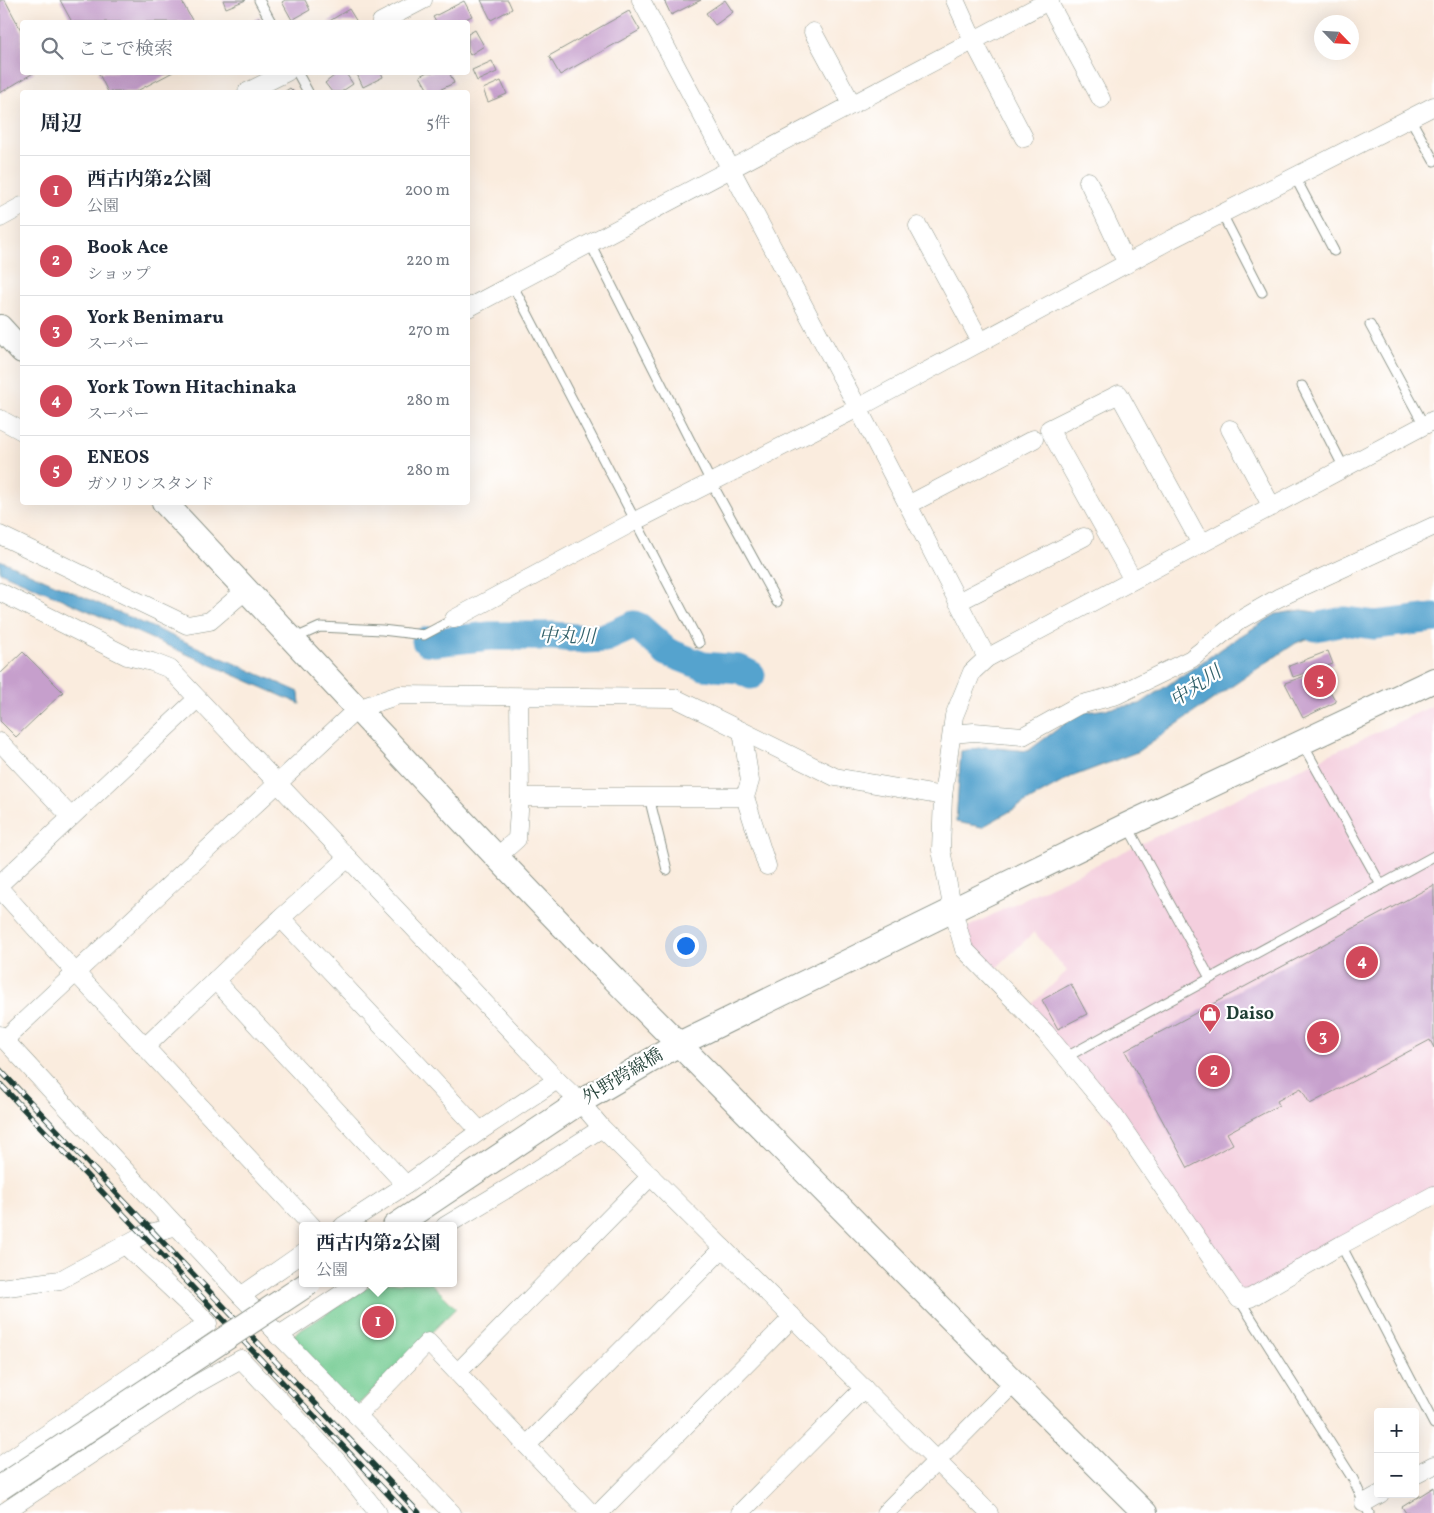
<!DOCTYPE html>
<html lang="ja">
<meta charset="utf-8">
<style>
body{margin:0;font-family:Vollkorn,"Noto Serif JP",serif;background:#f2f2f3;color:#1f2937}
.controls{position:absolute;right:15px;bottom:15px;display:grid;overflow:hidden;border-radius:5px;box-shadow:0 5px 20px #0002}
.controls button{width:45px;height:45px;display:grid;place-items:center;padding:0;border:0;border-bottom:1px solid #e0e1e3;background:#fff;color:#1f2937;font:25px sans-serif}
.compass{position:absolute;left:1314px;top:15px;width:45px;height:45px;border-radius:50%;background:#fff;box-shadow:0 5px 20px #0002;rotate:115deg}
.you{position:absolute;left:685px;top:945px;width:18px;height:18px;margin:-12px;border:4px solid #fff;border-radius:50%;background:#1a73e8;box-shadow:0 0 0 8px #1a73e833}
.badge{display:grid;place-items:center;width:32px;height:32px;border-radius:50%;background:#d1495b;color:#fff;font-size:16px;font-weight:700}
.pin{position:absolute;translate:-50% -50%;border:2px solid #fff;box-shadow:0 1px 5px #0006}
.popup{position:absolute;left:299px;top:1222px;width:158px;height:65px;box-sizing:border-box;display:grid;place-content:center;border-radius:5px;background:#fff;filter:drop-shadow(0 1px 4px #0005);font-size:16px;white-space:nowrap;color:#747a83}
.popup b{font-size:19px;color:#1f2937}
.popup::after{content:'';position:absolute;left:50%;top:100%;margin-left:-10px;border:10px solid transparent;border-top-color:#fff}
.list{margin:0;padding:0;list-style:none}
h2{display:flex;justify-content:space-between;align-items:center;height:65px;margin:0;padding:0 20px;font-size:21px}
h2 small{font-size:16px;font-weight:400;color:#747a83}
.list li{display:grid;grid-template-columns:32px 1fr auto;gap:15px;align-items:center;box-sizing:border-box;height:70px;padding:0 20px;border-top:1px solid #e0e1e3}
.list b{display:block;font-size:19px;white-space:nowrap}
.list p{margin:0;font-size:16px;white-space:nowrap;color:#747a83}
.list em{font-size:16px;font-style:normal;color:#747a83}
.icon{flex:none;width:28px;height:28px;fill:none;stroke:currentColor;stroke-width:2;stroke-linecap:round;stroke-linejoin:round}
.map{position:relative;flex:none;width:1434px;height:1513px;overflow:hidden}
.search{position:absolute;background:#fff;box-shadow:0 5px 20px #0002;left:20px;top:20px;width:450px;height:55px;display:flex;align-items:center;gap:12px;box-sizing:border-box;padding:0 18px;border-radius:5px;color:#747a83;font-size:19px}
.panel{position:absolute;background:#fff;box-shadow:0 5px 20px #0002;left:20px;top:90px;width:450px;height:415px;border-radius:5px}
.map>svg:first-child{display:block}
</style>
<div class="map">
<svg width="1434" height="1513" viewBox="0 0 1434 1513">
<rect width="100%" height="100%" fill="#fff"/>
<filter id="ink" filterUnits="userSpaceOnUse"><feTurbulence type="fractalNoise" baseFrequency=".02" numOctaves="2"/><feDisplacementMap in="SourceGraphic" scale="10" xChannelSelector="R" yChannelSelector="G"/><feConvolveMatrix kernelMatrix="1 2 1 2 8 2 1 2 1" color-interpolation-filters="sRGB"/></filter>
<filter id="wash" filterUnits="userSpaceOnUse"><feTurbulence type="fractalNoise" baseFrequency=".0096" numOctaves="4" result="noise"/><feDisplacementMap in="SourceGraphic" scale="20" xChannelSelector="R" yChannelSelector="G"/><feGaussianBlur stdDeviation="1.12" result="paint"/><feColorMatrix in="noise" values="0 0 0 0 0 0 0 0 0 0 0 0 0 0 0 0 0 1.4 0 .05"/><feComposite in="paint" operator="in"/></filter>
<g filter="url(#wash)">
<rect width="100%" height="100%" fill="#faecde"/>
<path fill="#f4cfde" d="M1434 705V1192L1239 1299 1029 1007 1067 971 1034 932 993 971 971 948 966 928 1032 895Z"/>
<path fill="#72cb91" stroke="#488462" d="M374 1283H431L456 1308 352 1411 292 1336Z"/>
<g fill="#55a3ce" stroke="#3a7081">
<path d="M0 560 299 692 300 704 0 572Z"/>
<path d="M1302 610 1333 615 1353 622 1296 643 1254 671 1137 752 1071 777 982 827 956 822 961 751 985 747 1028 751 1079 713 1140 704 1239 637 1276 614Z"/>
</g>
<g fill="none" stroke-linecap="round" stroke-linejoin="round">
<g stroke="#55a3ce" stroke-width="29">
<path d="M1315 627 1344 621 1375 625 1434 618"/>
<path d="M426 641 435 642 490 636H554L585 639 605 638 634 625 639 627 667 652 703 666 739 669 751 675"/>
</g>
</g>
<g id="blocks">
<g fill="#c69fcc">
<path d="M0 0H5L22 32V72H35L0 93Z"/>
<path d="M60 0H181L193 22H72Z"/>
<path d="M223 0H246L226 8Z"/>
<path d="M285 0H305L310 10 292 20 282 2Z"/>
<path d="M481 0H508L512 9 491 20Z"/>
<path d="M664 0H701L671 15Z"/>
<path d="M725 0 733 12 715 25 706 13Z"/>
<path d="M464 1 472 16 459 22H436L433 17Z"/>
<path d="M349 9 357 22H328Z"/>
<path d="M629 11 640 30 560 75 549 56Z"/>
<path d="M259 17 263 22H251Z"/>
<path d="M475 30 484 46 470 55 468 51V34Z"/>
<path d="M492 61 497 72 477 81 472 70Z"/>
<path d="M98 72H173L135 92H108Z"/>
<path d="M339 72H345L353 84 341 92H332L325 83Z"/>
<path d="M356 72H381L383 77 363 87Z"/>
<path d="M427 72H449L454 83 435 92H429L420 76Z"/>
<path d="M501 81 507 94 488 102 483 89Z"/>
<path d="M290 88 294 92H284Z"/>
<path d="M1328 651 1333 664 1293 677 1289 666Z"/>
<path d="M23 652 63 692 16 737 0 721V674Z"/>
<path d="M1319 671 1336 702 1303 718 1285 683Z"/>
<path d="M1434 885V1048L1430 1040 1310 1104 1301 1088 1277 1101 1279 1105 1227 1133 1233 1144 1188 1168 1125 1051Z"/>
<path d="M1071 984 1087 1014 1058 1029 1042 1000Z"/>
<path d="M1434 1487V1513H1406L1402 1507Z"/>
</g>
</g>
</g>
<g filter="url(#ink)">
<use href="#blocks" fill-opacity="0" stroke="#8c9489" stroke-width="1"/>
<g fill="none" stroke-linecap="round" stroke-linejoin="round">
<g stroke="#8c9489" stroke-width="11">
<g id="lane">
<path d="M259 0 271 22"/>
<path d="M297 72 308 92"/>
<path d="M1410 118 1434 161"/>
<path d="M1295 177 1334 251"/>
<path d="M1222 214 1262 292"/>
<path d="M590 243 711 482 777 602"/>
<path d="M512 284 699 643"/>
<path d="M1370 325 1424 425"/>
<path d="M1302 386 1344 468"/>
<path d="M293 639 320 627 382 630 424 635 454 619"/>
<path d="M1302 743 1381 885"/>
<path d="M649 797 667 870"/>
<path d="M1127 825 1210 978"/>
<path d="M1064 1056 1070 1055 1434 856"/>
<path d="M1341 1245 1434 1424"/>
<path d="M1239 1299 1353 1479 1369 1513"/>
</g>
</g>
<g stroke="#8c9489" stroke-width="19">
<g id="street">
<path d="M641 0 858 408 987 658"/>
<path d="M955 0 973 40 1024 138"/>
<path d="M1048 1 1101 99"/>
<path d="M381 22 423 0"/>
<path d="M813 32 852 104"/>
<path d="M247 92 287 72"/>
<path d="M1088 181 1127 264"/>
<path d="M0 218 22 206"/>
<path d="M918 226 981 342"/>
<path d="M468 308 1050 0"/>
<path d="M0 419 22 431"/>
<path d="M1434 420 987 658 972 672 954 716 943 796 941 850 953 910 964 949 1045 1032 1115 1117 1239 1299 1250 1298 1341 1245 1434 1195"/>
<path d="M1230 429 1272 507"/>
<path d="M908 505 1034 439"/>
<path d="M0 535 187 625 210 621 246 590"/>
<path d="M1133 580 1049 429 1119 394 1201 544"/>
<path d="M0 592 127 656 152 662 170 669 557 1080"/>
<path d="M958 602 1084 537"/>
<path d="M454 619 635 521 858 408 1172 239 1434 106"/>
<path d="M742 731 750 781 745 797 767 866"/>
<path d="M952 734 974 732 1023 736 1079 705 1117 695 1191 659 1240 620 1278 598 1434 526"/>
<path d="M0 742 71 817"/>
<path d="M520 797H745"/>
<path d="M497 857 517 839 520 797 519 697"/>
<path d="M0 884 197 699"/>
<path d="M0 889 75 972 312 1226"/>
<path d="M281 918 480 1131"/>
<path d="M215 980 406 1185"/>
<path d="M0 1035 241 1296 303 1253"/>
<path d="M4 1040 357 709 399 695 675 698 835 777 943 796"/>
<path d="M145 1047 281 918 348 858"/>
<path d="M343 1226 406 1185 480 1131 557 1080 580 1102 602 1128 989 1513"/>
<path d="M445 1226 515 1184 602 1128"/>
<path d="M0 1288 60 1280 143 1235 177 1226"/>
<path d="M241 1296 452 1513"/>
<path d="M278 1336 358 1283"/>
<path d="M458 1372 651 1176"/>
<path d="M357 1416 428 1342 591 1513"/>
<path d="M527 1445 723 1248"/>
<path d="M0 1466 208 1323 125 1245"/>
<path d="M1415 1475 1434 1465"/>
<path d="M1364 1503 1380 1494"/>
<path d="M3 1513 193 1386 241 1359 338 1462 378 1513"/>
<path d="M599 1513 793 1317"/>
<path d="M740 1513 864 1388"/>
<path d="M885 1513 1013 1384"/>
</g>
</g>
<g stroke="#8c9489" stroke-width="26">
<g id="secondary">
<path d="M0 327 22 351"/>
<path d="M164 502C318 666 469 831 626 991 798 1166 971 1340 1145 1513"/>
<path d="M395 1226 580 1102 679 1044 1127 825 1434 680"/>
</g>
</g>
<use href="#lane" stroke="#fff" stroke-width="9"/>
<use href="#street" stroke="#fff" stroke-width="18"/>
<use href="#secondary" stroke="#fff" stroke-width="24"/>
<g stroke="#1f3d34" stroke-width="5.5">
<g id="rail">
<path d="M0 1070 419 1513"/>
<path d="M0 1084 406 1513"/>
</g>
</g>
<use href="#rail" stroke="#fff" stroke-width="4" stroke-dasharray="11" stroke-linecap="butt"/>
<g stroke="#8c9489" stroke-width="26" stroke-linecap="butt">
<path id="secondary-bridge" d="M0 1488 309 1283"/>
</g>
<use href="#secondary-bridge" stroke="#fff" stroke-width="24"/>
</g>
</g>
<defs>
<g id="shop-pin" transform="scale(1.125)"><path d="M0 17L-7.5 6A9.5 9.5 0 1 1 7.5 6Z" fill="#d1495b" stroke="#fff"/><path d="M-5-2.5h2.3a2.7 3.5 0 0 1 5.4 0H5L5.5 6h-11ZM-1.5-2.5h3a1.5 2.3 0 0 0-3 0Z" fill="#fff"/></g>
</defs>
<g fill-rule="evenodd">
<use href="#shop-pin" x="1210" y="1014"/>
</g>
<g text-anchor="middle" dominant-baseline="central" stroke-width="4.5" stroke-linejoin="round" paint-order="stroke">
<g font-size="18" font-weight="bold" fill="#1f3d34" stroke="#fff" text-anchor="start">
<text x="1226" y="1014">Daiso</text>
</g>
<g font-size="18" fill="#1f3d34" stroke="#fff">
<text transform="translate(623 1077) rotate(-31)">外野跨線橋</text>
</g>
<g font-size="19" font-style="italic" fill="#32616a" stroke="#fff">
<text transform="translate(567 637) rotate(1)">中丸川</text>
<text transform="translate(1196 687) rotate(-34)">中丸川</text>
</g>
</g>
</svg>
<div class="controls">
<button>+</button>
<button>−</button>
</div>
<svg class="compass" viewBox="-18 -18 36 36"><path d="M0-13l5 13h-10z" fill="#e53935"/><path d="M0 13l5-13h-10z" fill="#747a83"/></svg>
<div class="you"></div>
<div class="pin badge" style="left:378px;top:1322px">1</div>
<div class="popup"><b>西古内第2公園</b>公園</div>
<div class="pin badge" style="left:1214px;top:1071px">2</div>
<div class="pin badge" style="left:1323px;top:1037px">3</div>
<div class="pin badge" style="left:1362px;top:962px">4</div>
<div class="pin badge" style="left:1320px;top:681px">5</div>
<div class="search"><svg class="icon" aria-label="search" viewBox="0 0 24 24"><circle cx="10" cy="10" r="6"/><path d="M15 15l6 6"/></svg>ここで検索</div>
<section class="panel">
<h2>周辺<small>5件</small></h2>
<ul class="list">
<li><span class="badge">1</span><div><b>西古内第2公園</b><p>公園</p></div><em>200 m</em></li>
<li><span class="badge">2</span><div><b>Book Ace</b><p>ショップ</p></div><em>220 m</em></li>
<li><span class="badge">3</span><div><b>York Benimaru</b><p>スーパー</p></div><em>270 m</em></li>
<li><span class="badge">4</span><div><b>York Town Hitachinaka</b><p>スーパー</p></div><em>280 m</em></li>
<li><span class="badge">5</span><div><b>ENEOS</b><p>ガソリンスタンド</p></div><em>280 m</em></li>
</ul>
</section>
</div>
